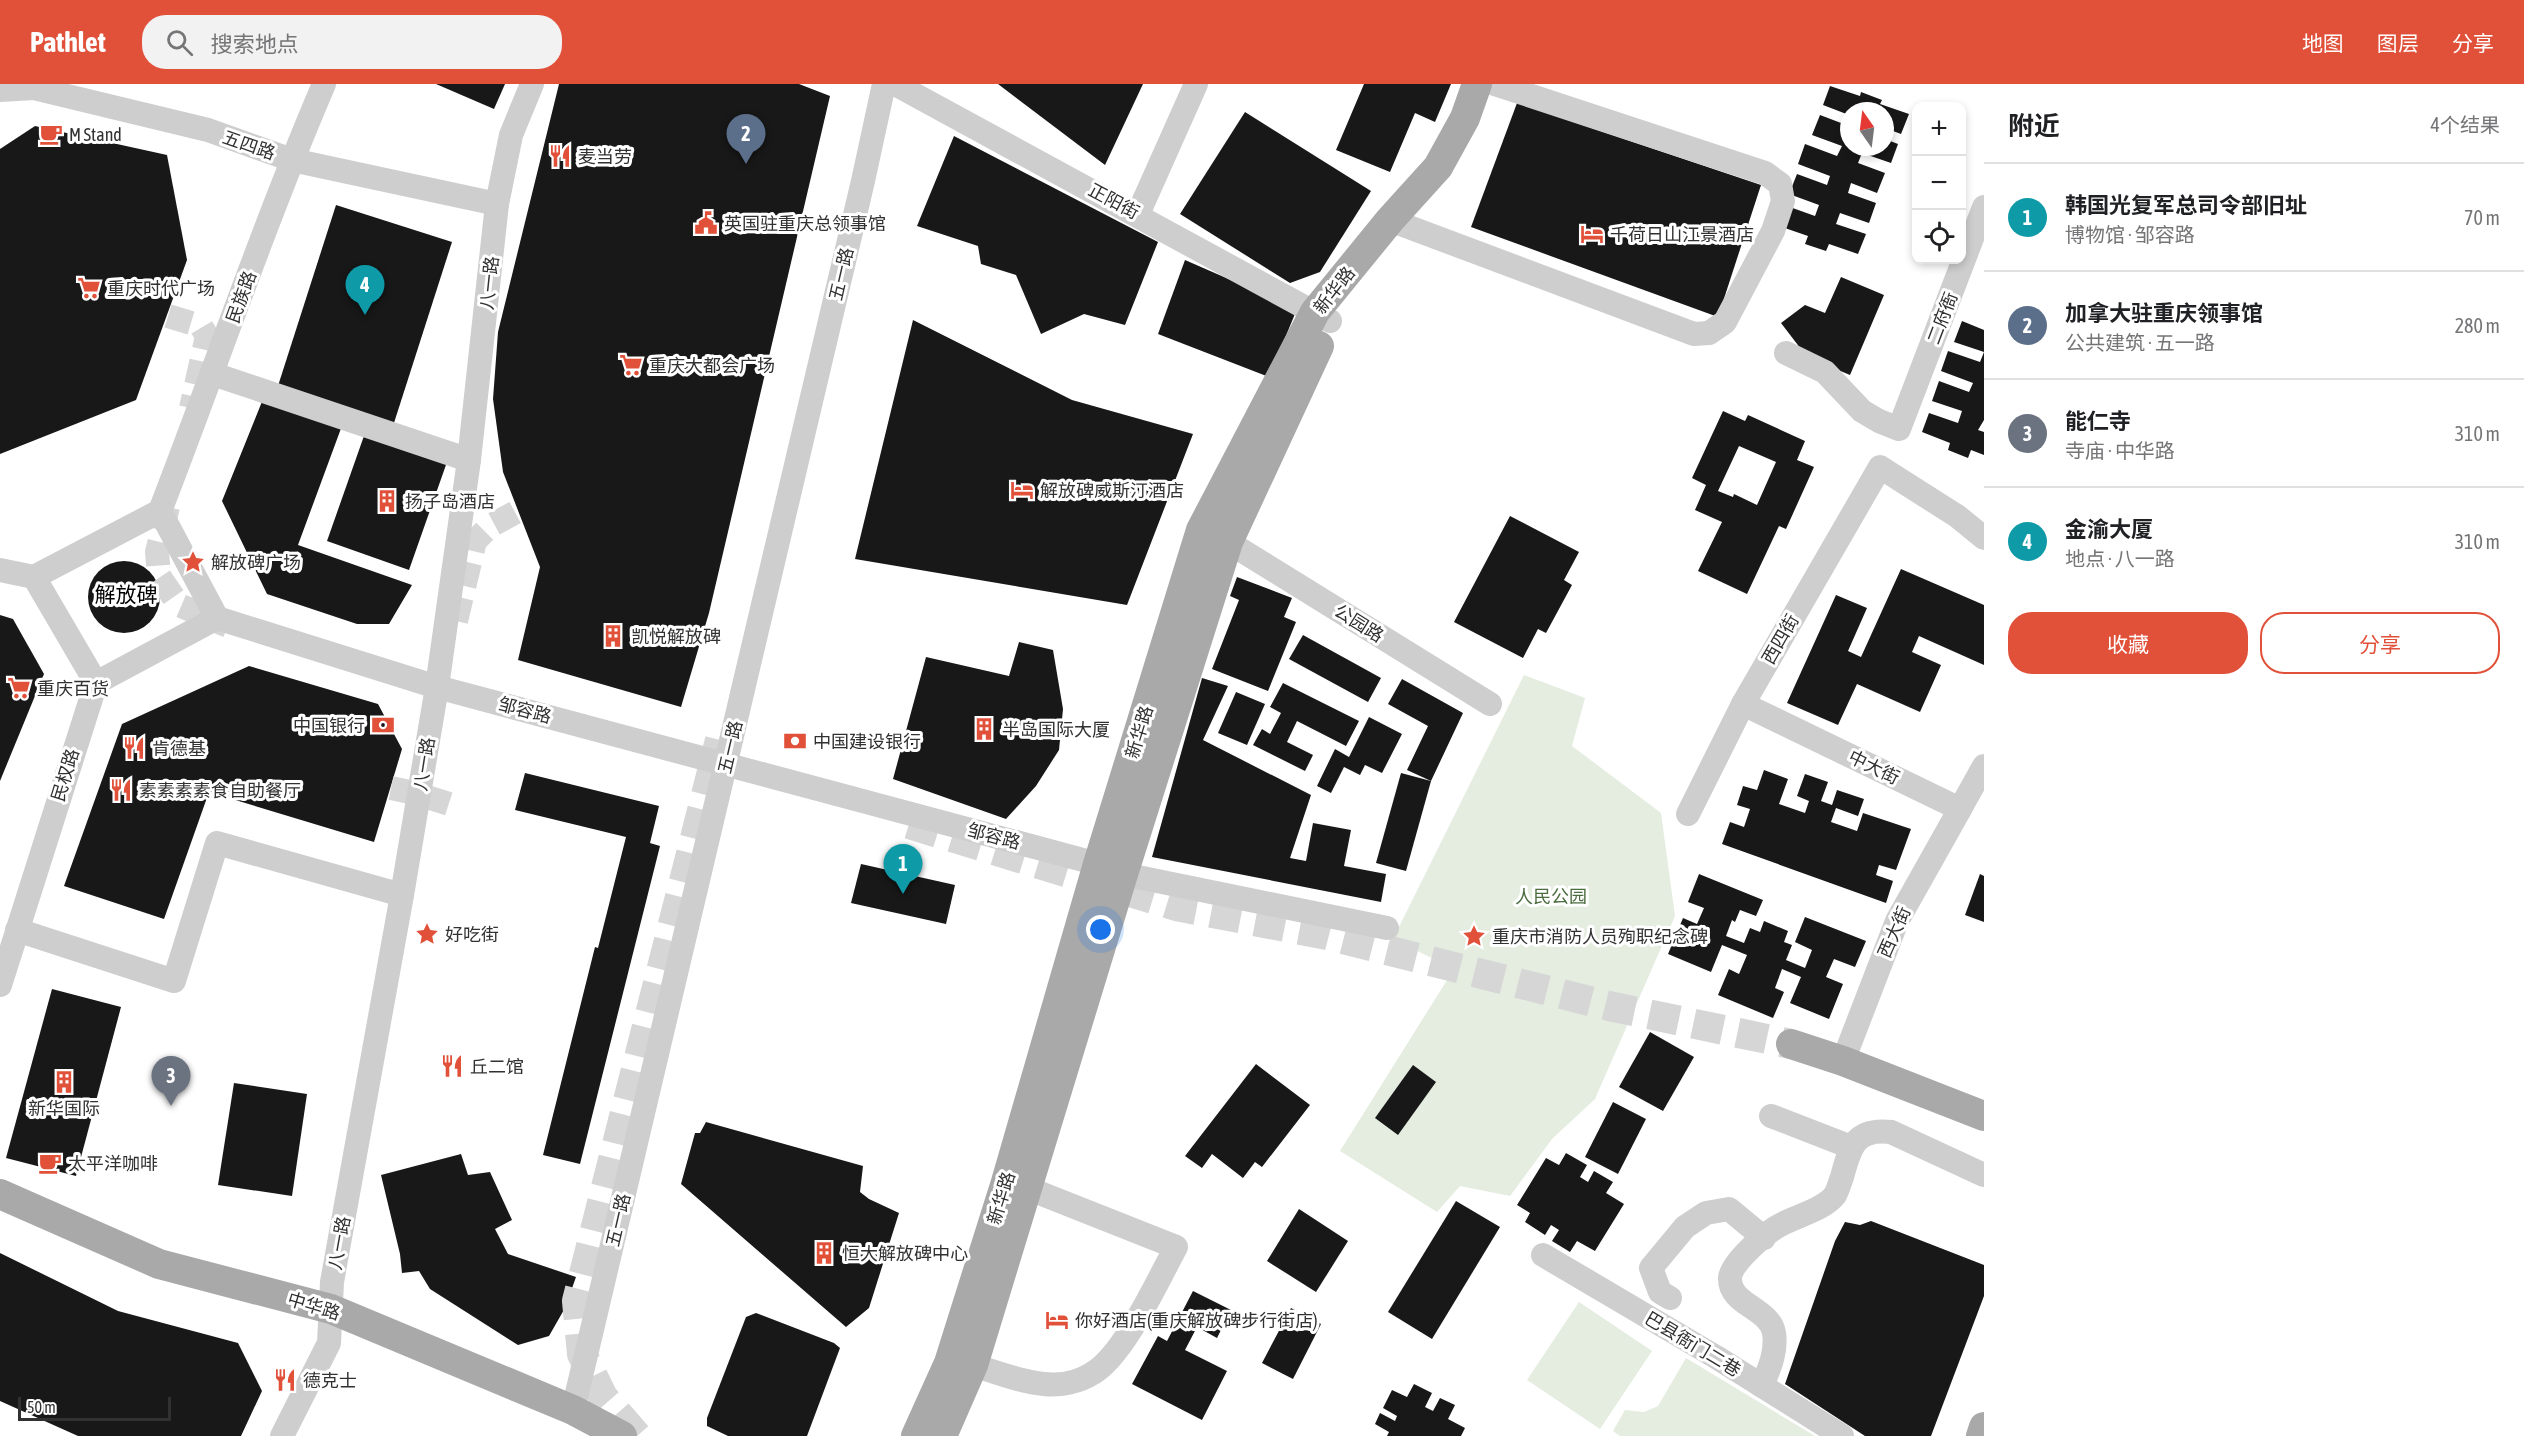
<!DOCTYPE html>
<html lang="zh">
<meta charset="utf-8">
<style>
body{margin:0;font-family:"Asap Condensed","Noto Sans SC",sans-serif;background:#f2f2f2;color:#202124}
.controls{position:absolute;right:18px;top:18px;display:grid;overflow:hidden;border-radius:12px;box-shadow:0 3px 9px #0003}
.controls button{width:54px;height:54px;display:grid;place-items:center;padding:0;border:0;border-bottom:2px solid #e0e0e0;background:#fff;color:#202124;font:30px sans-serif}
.compass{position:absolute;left:1840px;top:18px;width:54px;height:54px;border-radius:50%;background:#fff;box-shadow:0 3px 9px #0003;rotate:346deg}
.scale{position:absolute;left:18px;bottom:15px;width:153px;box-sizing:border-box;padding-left:6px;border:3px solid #313131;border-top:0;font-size:16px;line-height:21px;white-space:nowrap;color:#313131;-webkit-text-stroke:4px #fff;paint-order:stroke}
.you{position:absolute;left:1101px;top:846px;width:21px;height:21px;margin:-15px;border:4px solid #fff;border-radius:50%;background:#1a73e8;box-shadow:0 0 0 9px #1a73e833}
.badge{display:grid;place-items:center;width:39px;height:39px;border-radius:50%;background:#e1513a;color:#fff;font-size:20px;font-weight:700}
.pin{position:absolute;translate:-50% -50px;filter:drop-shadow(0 2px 3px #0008)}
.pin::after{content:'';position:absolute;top:32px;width:21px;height:18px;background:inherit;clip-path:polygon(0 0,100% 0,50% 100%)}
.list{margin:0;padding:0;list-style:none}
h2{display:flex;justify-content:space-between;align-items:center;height:78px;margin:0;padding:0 24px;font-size:26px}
h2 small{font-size:20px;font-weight:400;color:#757577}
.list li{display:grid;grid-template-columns:39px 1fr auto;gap:18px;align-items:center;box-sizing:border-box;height:108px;padding:0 24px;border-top:2px solid #e0e0e0}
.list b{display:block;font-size:22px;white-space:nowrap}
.list p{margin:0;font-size:20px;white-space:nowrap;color:#757577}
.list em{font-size:20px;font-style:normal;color:#757577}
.actions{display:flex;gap:12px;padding:18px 24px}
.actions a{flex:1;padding:14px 0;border:2px solid #e1513a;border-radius:24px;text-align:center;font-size:21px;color:#e1513a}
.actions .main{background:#e1513a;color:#fff}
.icon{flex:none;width:33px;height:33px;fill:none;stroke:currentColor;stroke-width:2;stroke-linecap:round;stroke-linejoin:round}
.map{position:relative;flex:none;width:1984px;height:1352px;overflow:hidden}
header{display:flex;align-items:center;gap:36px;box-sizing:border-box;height:84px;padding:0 30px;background:#e1513a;color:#fff}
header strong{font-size:28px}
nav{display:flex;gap:33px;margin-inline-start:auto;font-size:21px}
.search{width:420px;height:54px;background:#f2f2f2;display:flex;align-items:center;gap:15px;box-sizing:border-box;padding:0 21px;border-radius:24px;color:#757577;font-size:22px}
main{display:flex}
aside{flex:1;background:#fff}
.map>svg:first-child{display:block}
</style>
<header>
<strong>Pathlet</strong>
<div class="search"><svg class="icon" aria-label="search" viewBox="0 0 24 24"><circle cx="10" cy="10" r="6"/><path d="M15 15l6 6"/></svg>搜索地点</div>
<nav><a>地图</a><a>图层</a><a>分享</a></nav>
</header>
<main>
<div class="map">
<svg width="1984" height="1352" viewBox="0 0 1984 1352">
<rect width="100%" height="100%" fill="#fff"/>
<g fill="#e4ede0">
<path d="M1524 591 1585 614 1572 662 1661 729 1675 832 1595 1015 1552 1055 1510 1112 1460 1102 1437 1128 1340 1067 1454 885 1393 855Z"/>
<path d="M1579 1218 1652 1267 1600 1345 1527 1296Z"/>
<path d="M1686 1274 1815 1352H1620L1613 1347 1625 1326 1644 1328 1658 1322Z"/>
</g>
<g fill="#181818" fill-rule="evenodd">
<path d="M436 0H505L494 25Z"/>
<path d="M559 0H799L830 12 709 529 681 623 518 576 540 483 503 388 493 315 498 248Z"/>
<path d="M998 0H1143L1105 81Z"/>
<path d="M1364 0H1451L1435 38 1415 29 1390 88 1336 66Z"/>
<path d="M1830 2 1860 12 1861 8 1882 16 1880 20 1909 30 1901 50 1885 44V27H1849V31L1823 21Z"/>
<path d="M1517 19 1761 101 1718 233 1471 143Z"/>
<path d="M1245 28 1371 107 1320 188 1290 199 1180 130Z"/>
<path d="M1820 31 1849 42V63H1885V55L1898 60 1891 79 1862 69 1858 79 1885 89 1877 109 1851 99 1848 109 1876 119 1869 139 1840 129 1836 140 1866 150 1858 170 1829 160 1826 167 1805 160 1808 152 1779 142 1787 122 1815 132 1819 121 1789 110 1797 90 1827 101 1830 92 1798 80 1805 60 1837 72 1842 62 1812 51Z"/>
<path d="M35 42 167 71 187 176 136 316 0 370V65Z"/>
<path d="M954 52 1158 158 1125 241 1084 230 1041 250 1016 191 981 180 978 162 917 142Z"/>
<path d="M336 121 452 158 393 342 277 305Z"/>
<path d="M1185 176 1297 225 1269 293 1158 250Z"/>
<path d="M1841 193 1884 211 1850 291 1807 273 1781 239 1805 221 1825 229Z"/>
<path d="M913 236 1072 316 1193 350 1127 521 855 475Z"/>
<path d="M1962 237 1984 246V336L1978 346 1984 348V371L1971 366 1968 374 1948 366 1950 359 1922 348 1929 329 1958 339 1962 327 1932 317 1939 297 1969 308 1973 299 1941 287 1948 267 1980 278 1984 268 1954 258Z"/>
<path d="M263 315 343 339 298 461 412 501 389 540H357L267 510 222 417Z"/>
<path d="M1723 327 1745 337 1748 331 1805 357 1797 376 1814 383 1786 445 1779 442 1747 510 1698 487 1722 438 1695 426 1706 401 1692 394ZM1739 362 1776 378 1757 421 1734 410 1733 413 1718 407Z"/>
<path d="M365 349 447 378 409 486 327 457Z"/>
<path d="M1510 432 1579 468 1564 496 1572 501 1546 549 1538 545 1523 574 1454 538Z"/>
<circle cx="124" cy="513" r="36"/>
<path d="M1901 485 1984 521V581L1919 552 1912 568 1941 581 1920 628 1857 600 1838 641 1787 619 1836 511 1867 524 1848 567 1861 573Z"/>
<path d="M1237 493 1292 514 1284 533 1296 538 1268 607 1212 585 1239 516 1230 512Z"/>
<path d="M0 531 13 535 44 590 0 697Z"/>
<path d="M1303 551 1381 594 1368 618 1289 575Z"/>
<path d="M1019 558 1053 566 1063 625 1059 666 1036 702 1006 735 893 695 926 573 1009 592Z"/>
<path d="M249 582 378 620 402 665 374 758 209 708 164 835 64 802 122 640Z"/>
<path d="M1202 594 1228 602 1203 656 1311 711 1290 774 1306 777 1313 739 1351 746 1344 782 1386 790 1381 818 1152 773Z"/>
<path d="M1402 595 1463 629 1431 697 1407 686 1428 642 1388 620Z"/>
<path d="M1283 599 1359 637 1346 662 1297 637 1287 658 1313 671 1305 687 1253 661 1262 645 1270 650 1281 629 1270 623Z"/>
<path d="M1236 608 1265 620 1247 661 1218 649Z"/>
<path d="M1369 633 1402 650 1382 689 1365 681 1360 691 1344 683 1331 709 1317 702 1335 665 1349 673Z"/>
<path d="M1764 686 1788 695 1779 720 1805 729 1809 717 1797 712 1805 690 1828 698 1821 717 1832 721 1837 706 1864 715 1858 732 1836 724 1831 738 1857 747 1863 729 1911 745 1896 786 1879 781 1876 791 1893 797 1886 819 1722 760 1730 738 1744 743 1750 725 1737 721 1743 702 1757 706Z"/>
<path d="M525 689 659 722 650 759 660 762 580 1080 543 1071 595 863 598 864 626 753 515 726Z"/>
<path d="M1401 689 1431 697 1406 787 1376 779Z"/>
<path d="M861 780 955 801 946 840 851 819Z"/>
<path d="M1699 790 1763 816 1756 832 1740 826 1735 838 1732 836 1726 852 1744 859 1750 844 1760 848 1764 837 1788 847 1784 858 1792 861 1786 876 1805 884 1812 866 1795 858 1805 833 1866 857 1855 883 1834 875 1826 893 1843 900 1829 935 1790 919 1801 893 1782 885 1775 904 1784 908 1773 934 1718 911 1729 885 1739 890 1747 871 1722 861 1711 888 1668 870 1683 834 1697 840 1704 824 1688 818Z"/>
<path d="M1980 790 1984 792V838L1965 831Z"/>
<path d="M52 905 121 923 76 1092 6 1074Z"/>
<path d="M1650 948 1694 973 1663 1027 1619 1003Z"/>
<path d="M1256 980 1310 1021 1262 1083 1255 1078 1243 1094 1212 1070 1202 1084 1185 1072Z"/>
<path d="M1413 981 1436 998 1398 1051 1375 1034Z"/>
<path d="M234 999 307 1010 292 1112 218 1101Z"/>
<path d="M1613 1018 1646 1035 1618 1090 1585 1073Z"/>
<path d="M706 1038 863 1082 860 1108 869 1115 899 1129 869 1224 846 1243 681 1100 695 1049H700Z"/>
<path d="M1566 1069 1587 1081 1580 1093 1588 1098 1594 1087 1613 1098 1606 1109 1624 1120 1595 1167 1577 1157 1570 1168 1552 1157 1559 1146 1551 1141 1545 1151 1525 1138 1530 1129 1517 1121 1546 1074 1559 1081Z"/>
<path d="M461 1070 468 1091 490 1088 512 1136 495 1145 508 1170 576 1193 565 1224 549 1252 518 1261 430 1205 419 1187 402 1189 400 1170 381 1091Z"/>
<path d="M1456 1117 1500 1143 1432 1255 1388 1228Z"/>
<path d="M1299 1125 1348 1157 1316 1208 1267 1177Z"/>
<path d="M1871 1137 1984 1181V1212L1931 1352H1865L1785 1300 1835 1157 1845 1138 1860 1141Z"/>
<path d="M0 1169 118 1227 238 1259 262 1307 241 1352H78L0 1317Z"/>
<path d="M1193 1207 1231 1226 1217 1254 1197 1243 1185 1266 1227 1287 1202 1336 1132 1300 1158 1252 1167 1257Z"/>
<path d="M1291 1224 1321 1240 1293 1295 1262 1279Z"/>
<path d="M756 1229 834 1259 840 1264 807 1352H728L707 1342V1334L746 1233Z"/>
<path d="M1414 1300 1432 1309 1425 1323 1433 1327 1440 1314 1455 1321 1448 1335 1465 1344 1461 1352H1387L1389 1348 1375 1340 1380 1329 1395 1337 1397 1332 1383 1324 1392 1306 1407 1313Z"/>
</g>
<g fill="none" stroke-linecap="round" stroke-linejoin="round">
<g stroke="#d6d6d6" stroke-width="24" stroke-dasharray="24 12" stroke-linecap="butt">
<path d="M168 232 201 242 207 252 191 324"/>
<path d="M168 423 157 468 159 492 179 521 228 542"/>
<path d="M456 537 475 457 490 442 518 427"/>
<path d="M391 704 415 709 452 721"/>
</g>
<g stroke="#d6d6d6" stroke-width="30" stroke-dasharray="30 15" stroke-linecap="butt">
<path d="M909 740 1176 822 1327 851 1609 922 1791 960"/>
<path d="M637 1352 603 1313 582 1270 577 1217 720 656"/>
</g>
<g stroke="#cecece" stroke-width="24">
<path d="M895 0 1330 237"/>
<path d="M0 6 34 4 208 46 292 76 497 120"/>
<path d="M1138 130 1196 0"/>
<path d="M1390 136 1694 250 1709 249 1725 238 1773 147 1783 117 1780 100 1765 89 1495 0"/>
<path d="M1786 269 1825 288 1862 327 1879 337 1899 345 1984 123"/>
<path d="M213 290 469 376"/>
<path d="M160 427 217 534 437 603 1098 780 1123 790 1387 844"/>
<path d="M160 427C215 285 264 140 324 0"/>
<path d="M1228 458 1490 620"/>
<path d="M0 486 34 493 160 427"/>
<path d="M96 599 217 534"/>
<path d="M1743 620 1960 725 1984 682"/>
<path d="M1688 730 1743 620 1880 383 1957 432 1984 454"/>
<path d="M17 846 174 897 217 759 402 811"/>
<path d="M0 901 96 599 34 493"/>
<path d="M1843 977 1897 837 1960 725"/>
<path d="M1771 1032 1851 1063"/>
<path d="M1543 1171 1716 1273 1842 1352"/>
<path d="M1670 1214 1660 1208 1651 1184 1685 1143 1706 1129 1729 1125 1764 1154"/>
<path d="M973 1281C996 1288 1020 1298 1044 1300 1061 1302 1079 1298 1093 1289 1124 1271 1158 1196 1176 1163L1027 1104"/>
<path d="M1762 1302C1769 1285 1777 1268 1774 1249 1770 1224 1729 1221 1730 1194 1731 1179 1763 1152 1775 1144 1791 1133 1823 1127 1835 1111 1838 1106 1840 1098 1842 1093 1850 1063 1855 1044 1891 1048L1984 1091"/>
<path d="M573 1326 863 97 884 0"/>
<path d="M282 1352 329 1259 332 1198 402 811 437 603 469 376 497 120 511 51 532 0"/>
</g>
<g stroke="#a9a9a9" stroke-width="30">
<path d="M1791 960 1843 977 1984 1032"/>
<path d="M0 1110 159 1180 331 1225 573 1326 622 1352"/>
<path d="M916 1352 949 1279 1006 1098 1098 780 1201 446 1315 228 1390 136 1438 83 1465 34 1477 0"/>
<path d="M942 1352 973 1281 1123 790 1228 458 1319 262"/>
<path d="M1981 1352 1984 1343"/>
</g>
</g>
<defs>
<g id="cafe-bare" transform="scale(1.8)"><path d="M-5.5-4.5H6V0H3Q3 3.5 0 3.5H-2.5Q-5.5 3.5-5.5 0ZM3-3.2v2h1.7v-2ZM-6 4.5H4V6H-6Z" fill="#e1513a" stroke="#fff" stroke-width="2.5" paint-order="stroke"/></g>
<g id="restaurant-bare" transform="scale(1.8)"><path d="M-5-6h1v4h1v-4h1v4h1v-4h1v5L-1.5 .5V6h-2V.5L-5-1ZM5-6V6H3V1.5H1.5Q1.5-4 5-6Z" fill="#e1513a" stroke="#fff" stroke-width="2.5" paint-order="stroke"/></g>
<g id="civic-bare" transform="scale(1.8)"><path d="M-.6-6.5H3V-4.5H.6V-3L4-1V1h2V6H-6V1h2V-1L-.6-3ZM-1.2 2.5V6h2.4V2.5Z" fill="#e1513a" stroke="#fff" stroke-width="2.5" paint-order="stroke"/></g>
<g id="hotel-bare" transform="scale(1.8)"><path d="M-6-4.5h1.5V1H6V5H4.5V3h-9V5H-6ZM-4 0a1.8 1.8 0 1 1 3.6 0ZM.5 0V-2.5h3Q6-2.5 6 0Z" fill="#e1513a" stroke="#fff" stroke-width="2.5" paint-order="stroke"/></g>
<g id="supermarket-bare" transform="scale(1.8)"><path d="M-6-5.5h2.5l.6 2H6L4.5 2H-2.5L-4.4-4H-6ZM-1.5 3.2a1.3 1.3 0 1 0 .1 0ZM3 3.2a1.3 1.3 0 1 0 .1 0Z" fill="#e1513a" stroke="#fff" stroke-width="2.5" paint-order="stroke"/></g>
<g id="building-bare" transform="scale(1.8)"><path d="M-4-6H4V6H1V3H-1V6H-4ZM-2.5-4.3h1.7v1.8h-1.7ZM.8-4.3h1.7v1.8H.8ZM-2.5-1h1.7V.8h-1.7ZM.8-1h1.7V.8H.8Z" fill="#e1513a" stroke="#fff" stroke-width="2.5" paint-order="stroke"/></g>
<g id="sight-bare" transform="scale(1.8)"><path d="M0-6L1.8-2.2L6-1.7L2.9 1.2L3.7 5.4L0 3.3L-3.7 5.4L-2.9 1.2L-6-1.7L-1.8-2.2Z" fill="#e1513a" stroke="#fff" stroke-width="2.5" paint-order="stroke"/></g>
<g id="bank-bare" transform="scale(1.8)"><path d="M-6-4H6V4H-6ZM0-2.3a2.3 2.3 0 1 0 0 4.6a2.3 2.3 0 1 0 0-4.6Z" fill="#e1513a" stroke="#fff" stroke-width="2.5" paint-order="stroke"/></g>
</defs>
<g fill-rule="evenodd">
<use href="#cafe-bare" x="51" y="50"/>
<use href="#restaurant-bare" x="560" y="72"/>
<use href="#civic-bare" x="706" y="139"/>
<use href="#hotel-bare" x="1592" y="150"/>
<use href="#supermarket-bare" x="89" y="204"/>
<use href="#supermarket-bare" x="631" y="281"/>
<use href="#hotel-bare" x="1022" y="406"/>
<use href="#building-bare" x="387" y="417"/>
<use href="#sight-bare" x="193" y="478"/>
<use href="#building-bare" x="613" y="552"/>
<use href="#supermarket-bare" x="19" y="604"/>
<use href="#bank-bare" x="383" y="641"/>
<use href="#building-bare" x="984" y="645"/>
<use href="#bank-bare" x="795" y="657"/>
<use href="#restaurant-bare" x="134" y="664"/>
<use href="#restaurant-bare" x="121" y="706"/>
<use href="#sight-bare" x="427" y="850"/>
<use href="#sight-bare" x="1474" y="852"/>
<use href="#restaurant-bare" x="452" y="982"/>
<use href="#building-bare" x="64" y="998"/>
<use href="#cafe-bare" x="50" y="1079"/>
<use href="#building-bare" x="824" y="1169"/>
<use href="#hotel-bare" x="1057" y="1236"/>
<use href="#restaurant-bare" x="285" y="1296"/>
</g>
<g text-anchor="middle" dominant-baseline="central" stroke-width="6" stroke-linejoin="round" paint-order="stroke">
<g font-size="18" fill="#313131" stroke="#fff" text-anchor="start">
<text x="69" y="50">M Stand</text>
<text x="578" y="72">麦当劳</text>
<text x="724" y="139">英国驻重庆总领事馆</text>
<text x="1610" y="150">千荷日山江景酒店</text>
<text x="107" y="204">重庆时代广场</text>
<text x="649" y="281">重庆大都会广场</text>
<text x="1040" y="406">解放碑威斯汀酒店</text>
<text x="405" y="417">扬子岛酒店</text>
<text x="211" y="478">解放碑广场</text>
<text x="631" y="552">凯悦解放碑</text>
<text x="37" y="604">重庆百货</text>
<text x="365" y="641" text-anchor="end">中国银行</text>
<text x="1002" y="645">半岛国际大厦</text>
<text x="813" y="657">中国建设银行</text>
<text x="152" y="664">肯德基</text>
<text x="139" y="706">素素素素食自助餐厅</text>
<text x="445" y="850">好吃街</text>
<text x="1492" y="852">重庆市消防人员殉职纪念碑</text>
<text x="470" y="982">丘二馆</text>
<text x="64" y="1024" text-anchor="middle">新华国际</text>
<text x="68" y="1079">太平洋咖啡</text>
<text x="842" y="1169">恒大解放碑中心</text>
<text x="1075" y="1236">你好酒店(重庆解放碑步行街店)</text>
<text x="303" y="1296">德克士</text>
</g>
<g font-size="18" fill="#313131" stroke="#fff">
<text transform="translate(249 61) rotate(19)">五四路</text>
<text transform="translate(1114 117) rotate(28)">正阳街</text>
<text transform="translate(841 190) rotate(-77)">五一路</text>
<text transform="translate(489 199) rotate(-84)">八一路</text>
<text transform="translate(1334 206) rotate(-52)">新华路</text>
<text transform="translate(241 213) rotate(-70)">民族路</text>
<text transform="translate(1942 234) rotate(-69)">二府衙</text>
<text transform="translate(1359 539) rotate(32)">公园路</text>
<text transform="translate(1780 555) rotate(-60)">西四街</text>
<text transform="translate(525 626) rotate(15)">邹容路</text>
<text transform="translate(1139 648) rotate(-73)">新华路</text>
<text transform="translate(730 663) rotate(-77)">五一路</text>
<text transform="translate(424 680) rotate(-81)">八一路</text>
<text transform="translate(1874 683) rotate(26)">中大街</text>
<text transform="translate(65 691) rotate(-73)">民权路</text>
<text transform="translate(994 752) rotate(15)">邹容路</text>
<text transform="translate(1894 848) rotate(-66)">西大街</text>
<text transform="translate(1001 1114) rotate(-73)">新华路</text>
<text transform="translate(618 1136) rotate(-77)">五一路</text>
<text transform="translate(339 1159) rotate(-80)">八一路</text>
<text transform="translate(314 1222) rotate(17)">中华路</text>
<text transform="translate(1693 1260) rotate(31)">巴县衙门二巷</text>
</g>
<g font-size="18" fill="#4b6c3f" stroke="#fff">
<text x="1551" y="812">人民公园</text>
</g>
<g font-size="21" fill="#000" stroke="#fff">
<text x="126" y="510">解放碑</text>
</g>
</g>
</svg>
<div class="controls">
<button>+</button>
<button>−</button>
<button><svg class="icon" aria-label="locate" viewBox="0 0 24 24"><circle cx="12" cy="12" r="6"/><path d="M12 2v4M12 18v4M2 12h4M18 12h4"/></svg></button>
</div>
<svg class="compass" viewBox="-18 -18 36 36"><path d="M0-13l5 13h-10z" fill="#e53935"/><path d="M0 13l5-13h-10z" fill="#757577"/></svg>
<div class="scale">50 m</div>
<div class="you"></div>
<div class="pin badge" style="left:903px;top:810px;background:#0f9aa8">1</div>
<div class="pin badge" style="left:746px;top:80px;background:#5c6f8a">2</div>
<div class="pin badge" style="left:171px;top:1022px;background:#6b7280">3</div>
<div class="pin badge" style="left:365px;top:231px;background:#0f9aa8">4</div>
</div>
<aside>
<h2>附近<small>4个结果</small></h2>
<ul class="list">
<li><span class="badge" style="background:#0f9aa8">1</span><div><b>韩国光复军总司令部旧址</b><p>博物馆 · 邹容路</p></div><em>70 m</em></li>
<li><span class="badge" style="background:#5c6f8a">2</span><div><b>加拿大驻重庆领事馆</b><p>公共建筑 · 五一路</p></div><em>280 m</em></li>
<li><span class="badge" style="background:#6b7280">3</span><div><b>能仁寺</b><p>寺庙 · 中华路</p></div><em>310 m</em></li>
<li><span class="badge" style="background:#0f9aa8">4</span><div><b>金渝大厦</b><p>地点 · 八一路</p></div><em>310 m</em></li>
</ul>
<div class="actions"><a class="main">收藏</a><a>分享</a></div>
</aside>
</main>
